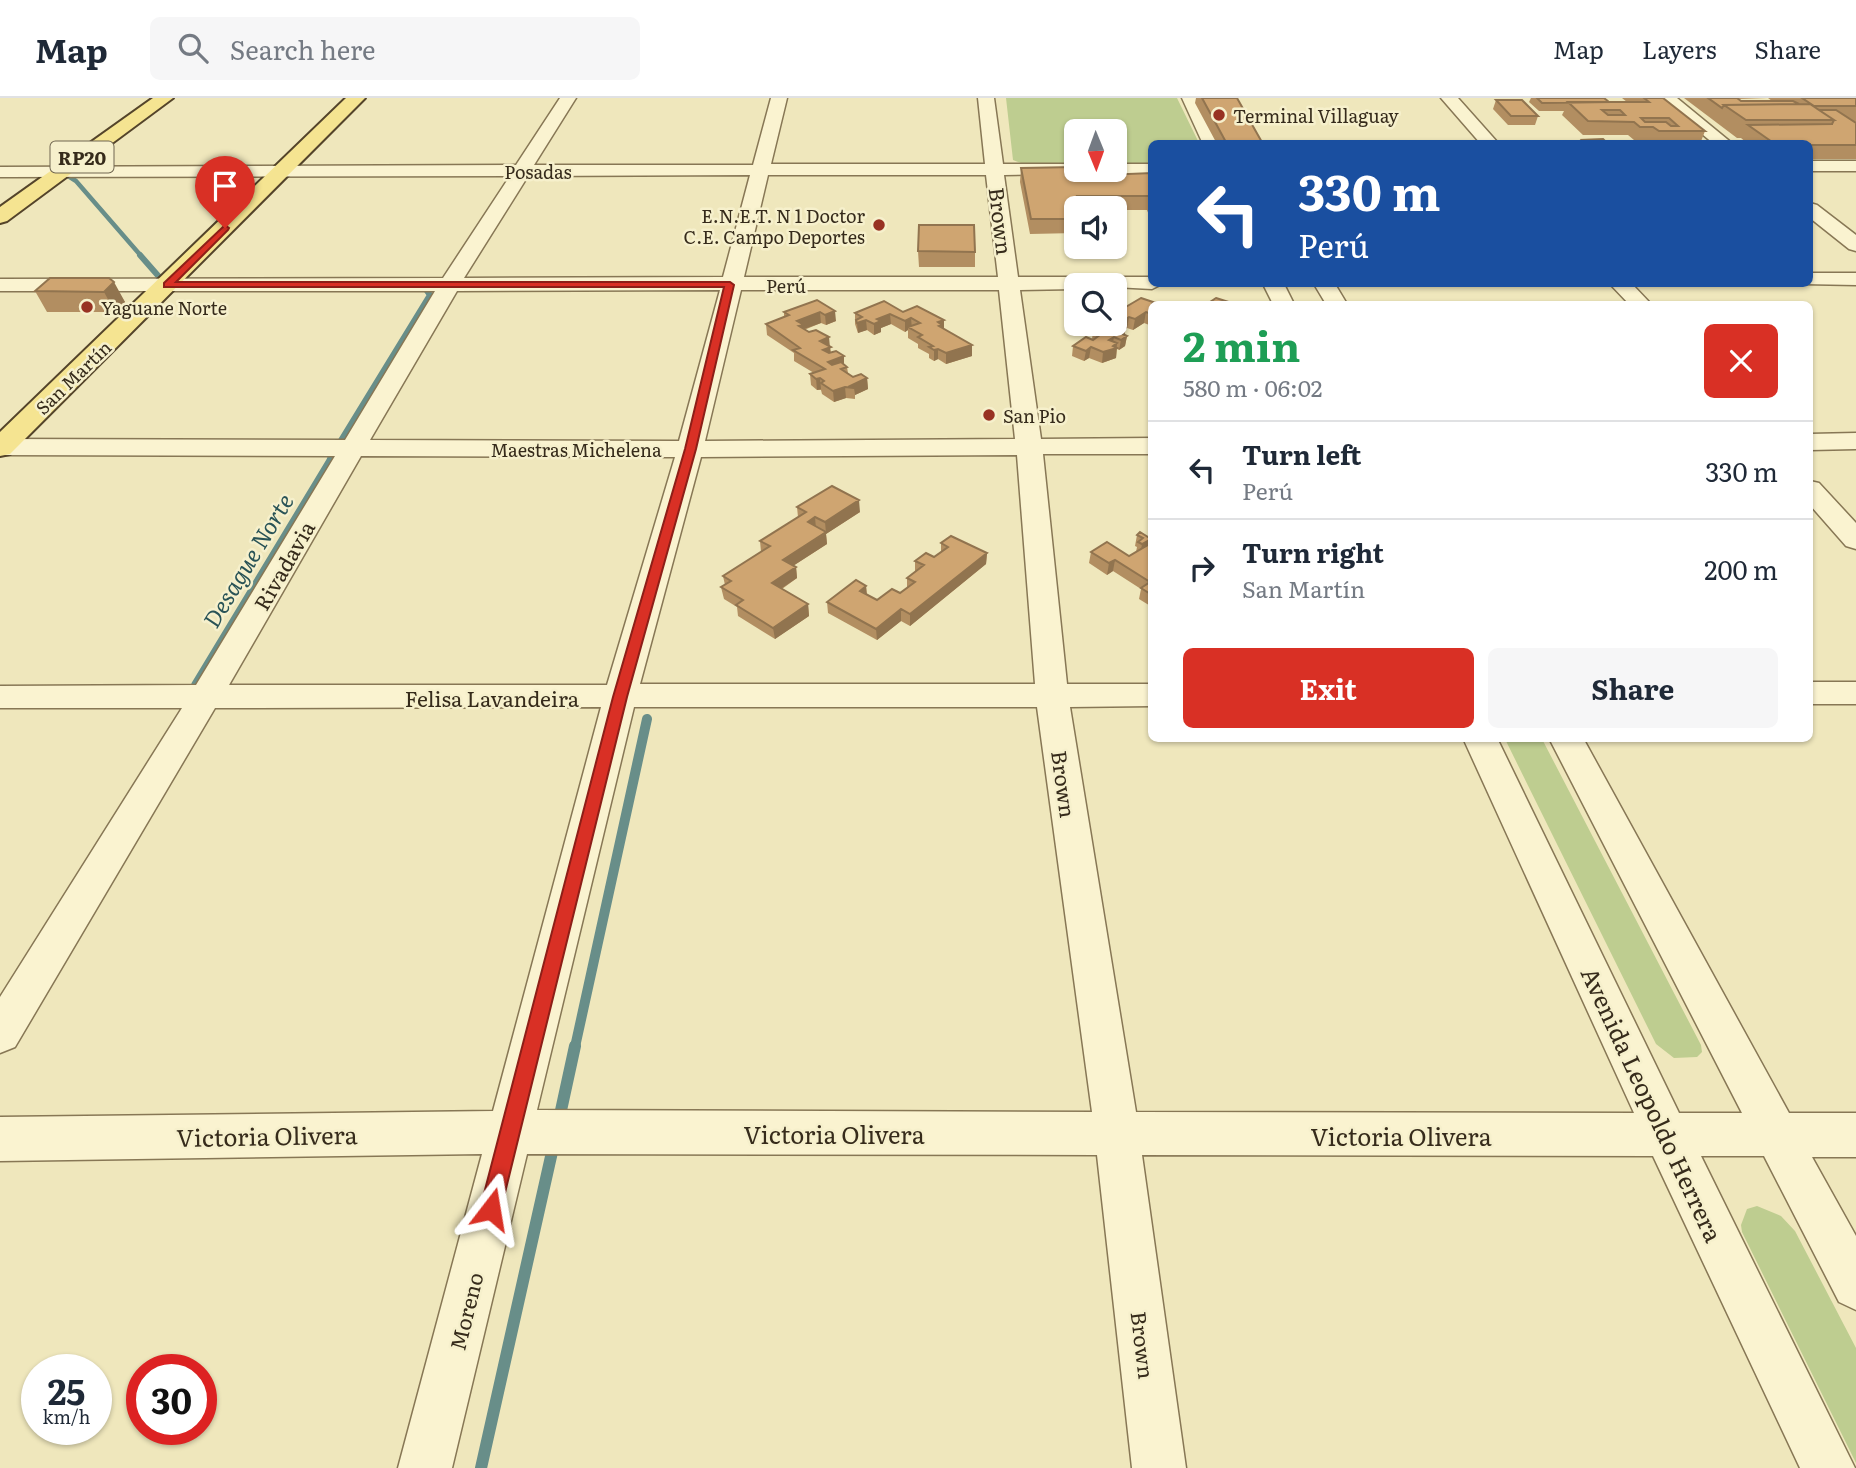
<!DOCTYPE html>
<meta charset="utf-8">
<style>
body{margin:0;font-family:Literata,serif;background:#f6f6f7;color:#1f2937;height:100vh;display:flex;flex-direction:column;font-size:26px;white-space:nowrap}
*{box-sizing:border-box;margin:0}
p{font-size:23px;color:#747a83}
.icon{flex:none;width:38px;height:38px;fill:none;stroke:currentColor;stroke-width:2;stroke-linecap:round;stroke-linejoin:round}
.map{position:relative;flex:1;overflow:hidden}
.sheet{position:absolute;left:1148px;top:203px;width:665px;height:441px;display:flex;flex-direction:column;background:#fff;border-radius:10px;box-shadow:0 2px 5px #0004}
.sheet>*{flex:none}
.banner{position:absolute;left:1148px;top:42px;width:665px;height:147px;border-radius:10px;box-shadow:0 2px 5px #0004;background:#1a4fa0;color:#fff;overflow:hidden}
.needle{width:46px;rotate:179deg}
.tools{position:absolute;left:1064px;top:21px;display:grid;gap:14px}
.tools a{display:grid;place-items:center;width:63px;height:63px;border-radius:10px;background:#fff;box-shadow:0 2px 5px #0004;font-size:35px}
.speed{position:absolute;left:21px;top:1256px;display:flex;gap:14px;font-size:35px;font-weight:700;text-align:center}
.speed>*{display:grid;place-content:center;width:91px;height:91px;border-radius:50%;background:#fff;box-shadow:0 2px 5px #0004;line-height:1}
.speed small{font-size:18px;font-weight:400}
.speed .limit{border:10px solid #d22;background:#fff;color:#111}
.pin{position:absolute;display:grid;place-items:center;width:60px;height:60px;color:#fff;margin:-72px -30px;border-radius:50% 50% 50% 0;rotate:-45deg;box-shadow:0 0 7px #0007}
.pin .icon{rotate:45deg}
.me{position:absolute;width:77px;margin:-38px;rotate:14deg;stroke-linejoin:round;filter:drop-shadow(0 0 5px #0008)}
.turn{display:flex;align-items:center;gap:24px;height:147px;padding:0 35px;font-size:32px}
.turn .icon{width:91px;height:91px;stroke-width:2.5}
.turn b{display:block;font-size:49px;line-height:60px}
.round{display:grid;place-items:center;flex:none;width:74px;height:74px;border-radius:10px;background:#f6f6f7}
.summary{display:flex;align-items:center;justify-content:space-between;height:119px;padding:0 35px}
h1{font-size:42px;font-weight:700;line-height:52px;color:#1e9e55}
.button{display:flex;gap:14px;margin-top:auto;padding:14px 35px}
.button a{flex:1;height:80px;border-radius:10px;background:#d93025;color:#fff;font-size:28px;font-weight:700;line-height:80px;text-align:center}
.button a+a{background:#f6f6f7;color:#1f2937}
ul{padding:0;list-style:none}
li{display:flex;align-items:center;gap:21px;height:98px;padding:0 35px;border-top:2px solid #e0e1e3}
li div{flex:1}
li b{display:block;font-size:26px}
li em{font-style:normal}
header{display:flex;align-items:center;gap:42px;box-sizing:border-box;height:98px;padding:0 35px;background:#fff;border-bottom:2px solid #e0e1e3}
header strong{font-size:33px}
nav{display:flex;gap:38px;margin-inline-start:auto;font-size:24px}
.search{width:490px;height:63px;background:#f6f6f7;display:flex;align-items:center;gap:18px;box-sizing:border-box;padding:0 24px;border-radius:10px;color:#747a83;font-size:26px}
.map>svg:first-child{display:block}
.green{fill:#becd90}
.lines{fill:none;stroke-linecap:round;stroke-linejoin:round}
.stream-far4{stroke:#688e89;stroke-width:4.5}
.stream-far3{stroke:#688e89;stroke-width:6}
.stream-far2{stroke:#688e89;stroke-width:7}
.stream-far1{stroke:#688e89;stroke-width:10}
.stream{stroke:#688e89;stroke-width:12}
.minor-casing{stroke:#877755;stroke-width:3}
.major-casing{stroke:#54442a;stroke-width:4}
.minor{fill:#faf3d0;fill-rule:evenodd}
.major{fill:#f5e491;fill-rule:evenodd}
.wall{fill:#b28e61;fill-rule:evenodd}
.shaded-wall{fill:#91744f}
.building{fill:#cfa571;stroke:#91744f;stroke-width:2;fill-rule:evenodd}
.route{fill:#d93025;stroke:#8d1f18;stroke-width:2}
.poi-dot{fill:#983223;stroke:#f6f0cc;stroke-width:2.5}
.labels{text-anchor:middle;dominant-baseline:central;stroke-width:5;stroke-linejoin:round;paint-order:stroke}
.far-poi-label{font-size:18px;fill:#362b1b;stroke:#f6f0cc;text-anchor:start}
.far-street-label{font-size:18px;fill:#362b1b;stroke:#f6f0cc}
.shield{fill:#f6f0cc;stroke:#706650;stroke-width:2}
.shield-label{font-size:19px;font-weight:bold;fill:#362b1b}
.street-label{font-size:21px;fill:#362b1b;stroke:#f6f0cc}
.water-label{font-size:23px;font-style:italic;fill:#295356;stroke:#f6f0cc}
.near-street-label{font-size:24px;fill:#362b1b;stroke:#f6f0cc}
</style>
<header>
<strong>Map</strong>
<div class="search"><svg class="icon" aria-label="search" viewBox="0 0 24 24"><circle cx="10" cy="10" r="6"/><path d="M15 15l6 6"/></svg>Search here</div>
<nav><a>Map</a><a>Layers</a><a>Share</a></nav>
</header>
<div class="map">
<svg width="1856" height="1370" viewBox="0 0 1856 1370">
<rect width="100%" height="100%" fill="#efe7bc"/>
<!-- green -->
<path class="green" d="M1006 0H1177L1199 45 1152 46 1151 65H1115V33H1076V65H1021L1013 62Z
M1505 641H1542L1701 947 1702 954 1697 959 1674 960 1656 946Z
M1757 1108 1781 1118 1795 1133 1856 1250V1365L1742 1134 1741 1127 1747 1111Z"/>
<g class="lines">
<!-- stream-far4 -->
<path class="stream-far4" d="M65 76 76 83 142 159"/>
<!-- stream-far3 -->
<path class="stream-far3" d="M140 157 161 181
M340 344 430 197 425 190H418
M330 361 333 357"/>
<!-- stream-far2 -->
<path class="stream-far2" d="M195 586 332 359"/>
<!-- stream-far1 -->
<path class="stream-far1" d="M575 949 647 621"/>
<!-- stream -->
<path class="stream" d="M560 1017 575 948
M481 1370 552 1054"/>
<!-- minor casing -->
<g class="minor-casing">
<path id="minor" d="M560 0H576L534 67H753L771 0H787L771 66H985L978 0H994L1003 66H1076V72H1084L1076 76 1004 77 1018 179H1152V186H1162L1152 191 1076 187V191L1020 192 1041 341 1152 340V356H1043L1067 586H1152V608L1070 609 1136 1014 1634 1015 1463 640H1497L1679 1015H1742L1549 640H1583L1789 1015H1856V1059H1812L1856 1138V1212L1839 1204 1764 1058H1701L1855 1370H1800L1653 1058 1142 1057 1186 1370H1132L1097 1057 527 1056 452 1370H398L482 1056 0 1063V1019L493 1013 601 609 215 610 15 949 0 955V899L182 610H0V588L196 587 335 358 0 357V341L345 342 435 193H0V181L443 180 510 78 0 79V69L516 67ZM750 77 723 179 464 180 528 78ZM768 77H986L998 179H744ZM720 192 679 343 370 342 457 193ZM741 192H999L1015 341 705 343ZM1017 357 1035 586H640L701 359ZM361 358 675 359 607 587H229ZM634 609H1037L1092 1014 537 1012Z
M1182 0H1198L1220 46H1203Z
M1441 0H1458L1499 46H1481Z
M1659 0H1677L1733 46H1714Z
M1810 63H1856V73H1810Z
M1115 66H1152V76L1109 75 1107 72H1115Z
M1810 105 1817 107 1856 137V153L1849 151 1810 120Z
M1810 175H1856V187L1803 186H1810Z
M1263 186H1284L1294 206H1273Z
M1314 186H1335L1347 206H1326Z
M1610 186H1632L1651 206H1629Z
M1856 335V351L1810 352V336Z
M1810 383 1819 385 1856 425V451L1846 448 1810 407Z
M1810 584H1856V606H1810Z"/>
</g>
<!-- major casing -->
<g class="major-casing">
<path id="major" d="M153 0H173L7 123 0 125V109Z
M346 0H365L10 356 0 358V334Z"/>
</g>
<!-- minor -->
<use href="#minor" class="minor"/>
<!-- major -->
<use href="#major" class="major"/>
</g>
<!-- wall -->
<path class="wall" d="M1196 0H1237L1263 46H1217L1195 5Z
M1531 0H1604L1609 4H1627L1622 0H1663L1705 33 1700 46H1651L1647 42H1634L1628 37H1583L1562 17 1564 13H1539L1529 4Z
M1684 0H1856V61H1810V46H1748L1741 40H1737ZM1768 0 1772 3H1741L1738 1Z
M1496 2 1538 18 1535 27H1508L1493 11Z
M1021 70 1104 77 1152 75V125L1147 112H1115V110H1076V135L1030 136 1020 84Z
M918 153 975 154V169H919Z
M109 180 125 204 115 214H47L35 193Z
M817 202 836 223 826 227 821 225 804 232 830 249 831 255 847 269 848 275 853 279 867 280 868 291 855 297V301L846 300 834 304 822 296 821 292H817L811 287 810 276 814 275 794 263V255L767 237 766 226 784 219V214Z
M1152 206V228L1144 225 1133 232 1127 230 1125 231V237L1127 238 1125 248 1119 252 1117 251 1116 260 1102 265 1089 260 1084 263 1072 258 1073 248 1092 241 1094 226H1115L1124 210Z
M903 214 944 231 972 258 946 266 938 261 934 263 929 260V256L918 250V246L908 240V232L905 234 891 226 881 230V234L874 237 867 232 858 235 855 226V215Z
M797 409 860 414 826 436 827 446 793 468 796 469 797 480 782 491 808 506 809 518 775 541 738 518 737 509 724 501 721 489 725 487 723 478 761 454 760 443 798 419Z
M1140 434 1152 449V509L1139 501 1141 491 1113 473 1107 477 1089 465 1091 454 1129 458 1136 454 1137 449 1135 448 1137 437Z
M941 445 987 455 986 466 910 528 901 523 877 542 828 515 827 504 866 488 867 497 877 502 900 495 907 490V480L915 474V463L934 459 941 454Z"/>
<!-- shaded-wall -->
<path class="shaded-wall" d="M114 184 125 204 115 214 104 194Z
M835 213 836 223 826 227 825 217Z
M820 214 821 225 804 231 800 239 797 223Z
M1146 214 1144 225 1133 232 1135 221Z
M890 216 891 226 881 230V234L874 237V226L877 221Z
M1129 219 1127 230 1125 231 1124 238 1116 233 1120 225Z
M911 220 912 231 908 229V232L905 234V223Z
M866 222 867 232 858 235 857 225Z
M944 222V232L942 233 938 224Z
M1127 238 1125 248 1119 252 1121 242Z
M829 239 831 260 824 262 820 243Z
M1114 239 1112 249 1117 245 1116 260 1102 265 1103 254 1109 242Z
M972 247V258L946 266V255Z
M1091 249 1089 260 1084 263 1086 253Z
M938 251V261L934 263V252Z
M844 258V269L828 274V264Z
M820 280 821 291 817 292 816 281Z
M867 280 868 291 855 297 854 290 850 288Z
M845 289 846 300 834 304 833 293Z
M859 402 860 414 826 436 827 446 785 473 783 462 826 435 825 424Z
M815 419 816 431 808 424Z
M1151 441 1149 453 1140 458 1142 446Z
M987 455 986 466 910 528V516Z
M1115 462 1113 473 1107 477 1109 465Z
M796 469 797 480 773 496 772 485Z
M866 488 867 500 860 493Z
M808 506 809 518 775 541 773 530Z
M901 511V523L877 542 876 531Z"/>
<!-- building -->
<path class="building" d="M1202 0H1237L1263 46H1227Z
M1537 0H1604L1609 4 1542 5Z
M1644 0H1663L1705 33H1659L1653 29H1640L1634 24 1588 23 1568 4H1649ZM1602 12H1620L1625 17H1608ZM1641 20H1669L1678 28H1671L1666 24H1645Z
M1708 0H1737L1741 3H1793L1799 6 1724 7 1722 10Z
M1802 0H1856V8H1814Z
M1496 2H1522L1538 18H1511Z
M1810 6 1834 22H1746L1724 7Z
M1819 12H1836L1856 25V47H1810V46H1775L1748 27 1833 26H1832L1834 22Z
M1603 41 1608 46H1586L1582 42Z
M1076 69V72H1102L1104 77 1152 75V105L1149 98H1077L1080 110H1076V121H1031L1021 70Z
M919 127H974L975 154 918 153Z
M50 180H109L114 184 104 194 35 193Z
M1141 200 1159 206H1152V216L1146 214 1135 221 1129 219 1120 225 1126 227 1116 233 1127 238 1121 242 1114 239 1109 242 1117 245 1113 248 1117 250 1103 254 1091 249 1086 253 1073 248 1086 239 1093 242 1101 236 1093 233 1101 228 1098 227 1100 226H1115V210L1118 208 1124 210Z
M1216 200 1235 206H1207Z
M817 202 835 213 825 217 820 214 797 223 804 227 799 228 809 234 816 232 829 239 820 243 831 249 823 252 829 255 836 253 844 258 828 264 832 267 841 264 847 269 841 271 853 279 861 276 867 280 850 288 854 290 845 289 833 293 821 285 824 283 820 280 816 281 810 276 825 271 793 252 800 250 766 226 789 217 784 214Z
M884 203 903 214 917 208 944 222 938 224 942 227 939 228 972 247 946 255 938 251 934 252 929 249 933 248 918 239 922 237 908 229 920 225 911 220 905 223 890 216 877 221 881 223 874 226 866 222 857 225 856 222 862 219 855 215Z
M832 388 859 402 825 424 815 419 808 424 826 434 783 462 796 469 772 485 808 506 773 530 736 507 743 502 721 489 731 483 723 478 770 448 760 443 806 414 797 409Z
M1140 434 1151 441 1142 446 1138 444 1143 440 1137 437Z
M951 438 987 455 910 516 901 511 876 531 827 504 856 482 866 488 860 493 877 502 892 491 900 495 915 484 907 480 924 467 915 463 926 455 934 459 948 449 941 445Z
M1107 444 1129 458 1148 447 1152 449V497L1141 490 1150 484 1115 462 1109 465 1091 454Z"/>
<!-- route -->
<path class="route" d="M225 127 229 130 228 132 176 184H730L734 187 696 351 627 599 501 1111 498 1119 491 1122 483 1119 480 1111 613 599 685 351 724 189H164V185Z"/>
<!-- markers -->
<g class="poi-dot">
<circle cx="1219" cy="17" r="7"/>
<circle cx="879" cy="127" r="7"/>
<circle cx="87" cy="209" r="7"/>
<circle cx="989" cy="317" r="7"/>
</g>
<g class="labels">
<!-- far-poi labels -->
<g class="far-poi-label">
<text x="1233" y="17">Terminal Villaguay</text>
<text x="865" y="117" text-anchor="end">E.N.E.T. N 1 Doctor<tspan x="865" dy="21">C.E. Campo Deportes</tspan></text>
<text x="101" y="209">Yaguane Norte</text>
<text x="1003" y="317">San Pio</text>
</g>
<!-- far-street labels -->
<g class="far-street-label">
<text x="538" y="73">Posadas</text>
<text x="786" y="187">Perú</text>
<text transform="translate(73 279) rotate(-44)">San Martín</text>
<text x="576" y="351">Maestras Michelena</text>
</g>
<!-- shield labels -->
<rect class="shield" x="50.5" y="43.5" width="63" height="31" rx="5"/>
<g class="shield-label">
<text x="82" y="59">RP20</text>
</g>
<!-- street labels -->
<g class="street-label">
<text transform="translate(1002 123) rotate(83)">Brown</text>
<text transform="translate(283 467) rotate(-60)">Rivadavia</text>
<text x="492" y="599">Felisa Lavandeira</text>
<text transform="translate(1065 686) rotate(82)">Brown</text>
<text transform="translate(465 1213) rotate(-76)">Moreno</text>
<text transform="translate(1144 1247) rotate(83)">Brown</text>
</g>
<!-- water labels -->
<g class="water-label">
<text transform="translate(247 462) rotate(-59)">Desague Norte</text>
</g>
<!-- near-street labels -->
<g class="near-street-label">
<text transform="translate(1653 1006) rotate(65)">Avenida Leopoldo Herrera</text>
<text x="834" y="1035">Victoria Olivera</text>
<text transform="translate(267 1037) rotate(-1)">Victoria Olivera</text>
<text x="1401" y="1037">Victoria Olivera</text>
</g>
</g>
</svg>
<div class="tools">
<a><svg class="needle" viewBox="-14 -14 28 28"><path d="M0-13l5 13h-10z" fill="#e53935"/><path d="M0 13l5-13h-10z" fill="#747a83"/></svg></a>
<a><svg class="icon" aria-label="sound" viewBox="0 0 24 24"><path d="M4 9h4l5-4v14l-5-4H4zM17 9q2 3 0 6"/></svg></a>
<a><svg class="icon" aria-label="search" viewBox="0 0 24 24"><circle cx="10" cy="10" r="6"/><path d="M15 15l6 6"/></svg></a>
</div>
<div class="speed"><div>25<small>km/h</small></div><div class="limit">30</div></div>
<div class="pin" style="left:225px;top:130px;background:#d93025"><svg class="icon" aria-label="arrive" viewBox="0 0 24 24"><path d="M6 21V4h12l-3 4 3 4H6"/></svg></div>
<svg class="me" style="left:491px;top:1111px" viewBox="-20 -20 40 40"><path d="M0-17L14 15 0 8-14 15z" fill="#d93025" stroke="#fff" stroke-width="4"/></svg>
<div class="banner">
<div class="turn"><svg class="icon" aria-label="left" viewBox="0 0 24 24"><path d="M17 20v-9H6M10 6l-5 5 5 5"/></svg><div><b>330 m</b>Perú</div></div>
</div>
<section class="sheet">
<div class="summary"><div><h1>2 min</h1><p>580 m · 06:02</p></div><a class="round" style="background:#d93025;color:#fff"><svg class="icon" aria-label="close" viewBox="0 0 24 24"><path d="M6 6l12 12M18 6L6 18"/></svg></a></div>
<ul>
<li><svg class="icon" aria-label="left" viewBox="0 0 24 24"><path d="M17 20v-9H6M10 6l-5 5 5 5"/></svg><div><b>Turn left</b><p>Perú</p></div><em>330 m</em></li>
<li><svg class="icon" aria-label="right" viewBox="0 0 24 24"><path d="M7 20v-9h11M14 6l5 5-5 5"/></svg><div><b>Turn right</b><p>San Martín</p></div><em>200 m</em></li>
</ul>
<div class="button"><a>Exit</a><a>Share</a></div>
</section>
</div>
